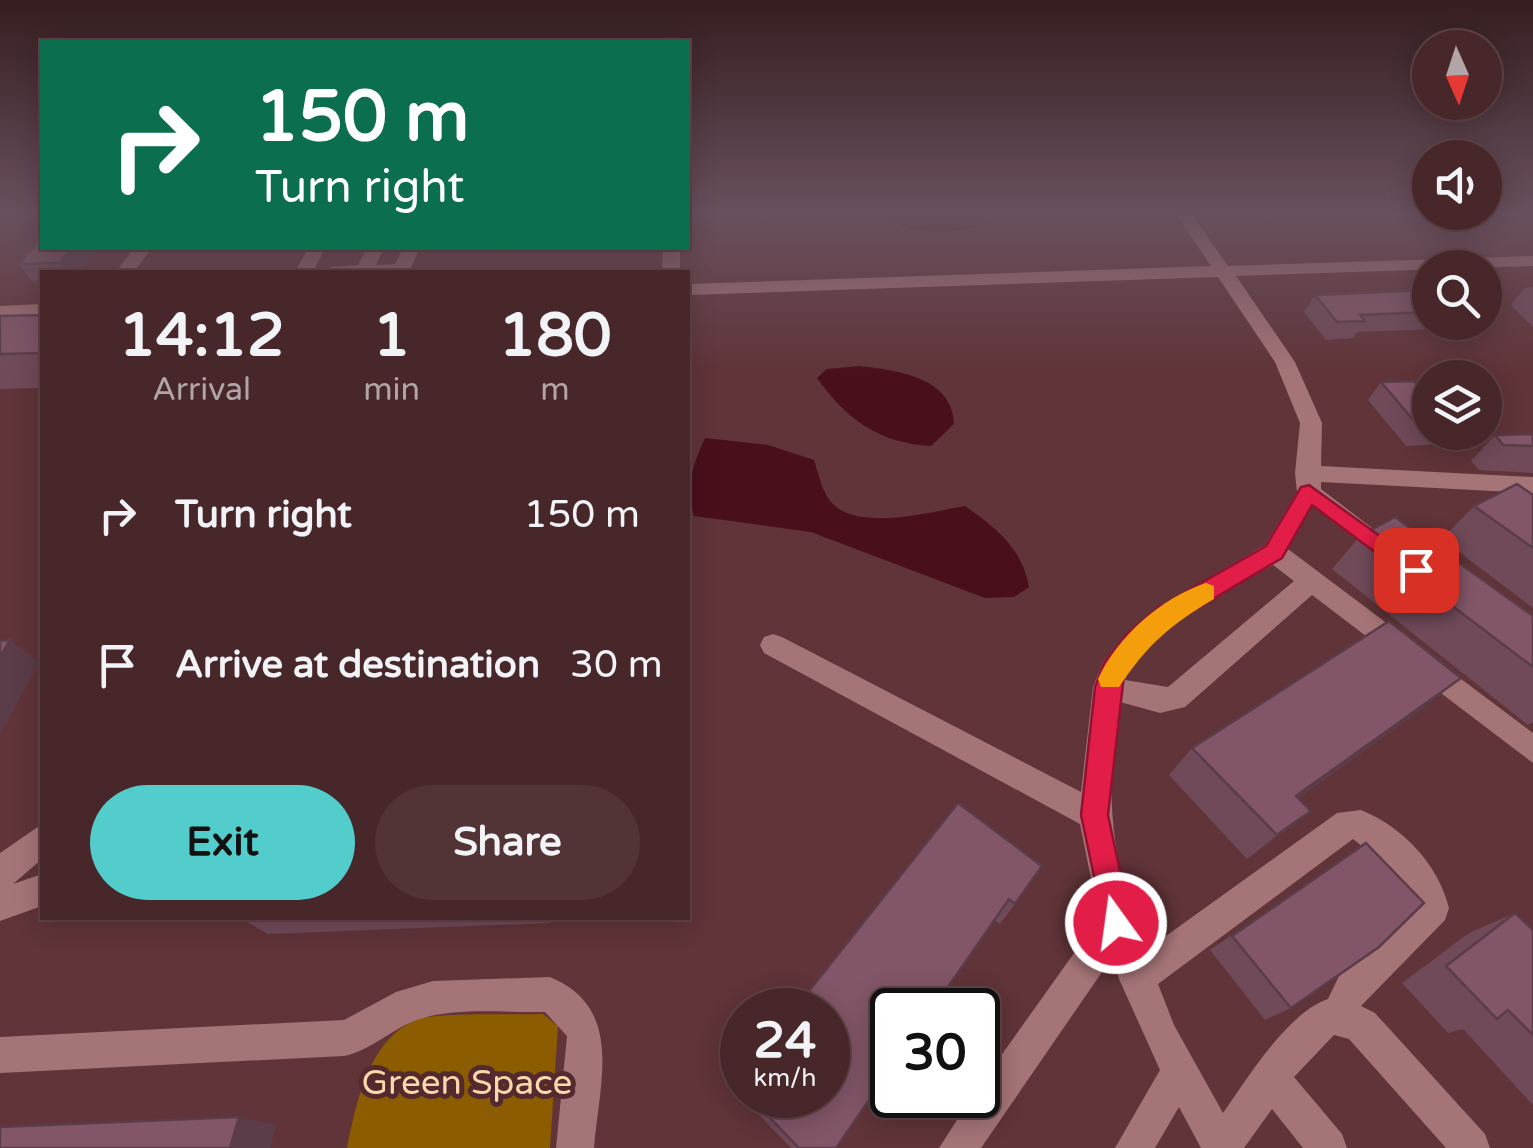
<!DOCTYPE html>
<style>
body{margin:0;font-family:"Varela Round",sans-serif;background:#523336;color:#f1f3f6;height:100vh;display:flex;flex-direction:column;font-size:38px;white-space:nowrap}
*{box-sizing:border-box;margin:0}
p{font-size:32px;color:#b1a5a8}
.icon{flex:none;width:55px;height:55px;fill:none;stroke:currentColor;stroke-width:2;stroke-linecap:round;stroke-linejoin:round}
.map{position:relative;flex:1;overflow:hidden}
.sheet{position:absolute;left:40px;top:270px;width:650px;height:650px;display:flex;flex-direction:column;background:#48272a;border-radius:0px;box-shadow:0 5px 25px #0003,0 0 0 2px #604447}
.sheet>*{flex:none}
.top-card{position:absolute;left:40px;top:40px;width:650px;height:210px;border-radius:0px;box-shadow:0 5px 25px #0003,0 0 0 2px #604447;background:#0b6e4f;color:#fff;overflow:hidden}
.needle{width:65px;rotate:177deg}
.fabs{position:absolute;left:1412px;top:30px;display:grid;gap:20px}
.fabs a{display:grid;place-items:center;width:90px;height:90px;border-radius:50%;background:#48272a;box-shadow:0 5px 25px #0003,0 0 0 2px #604447;font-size:50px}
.speed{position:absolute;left:720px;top:988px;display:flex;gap:20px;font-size:50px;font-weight:700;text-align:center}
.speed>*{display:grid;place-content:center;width:130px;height:130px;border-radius:50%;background:#48272a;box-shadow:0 5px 25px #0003,0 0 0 2px #604447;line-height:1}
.speed small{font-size:25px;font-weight:400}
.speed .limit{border:5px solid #111;border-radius:15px;background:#fff;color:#111}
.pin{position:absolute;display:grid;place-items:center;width:85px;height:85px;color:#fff;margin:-42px;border-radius:20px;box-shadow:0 5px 15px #0006}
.me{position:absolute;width:110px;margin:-55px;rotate:346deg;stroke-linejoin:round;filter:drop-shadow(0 0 8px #0008)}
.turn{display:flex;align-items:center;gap:35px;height:210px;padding:0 50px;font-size:45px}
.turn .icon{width:130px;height:130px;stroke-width:2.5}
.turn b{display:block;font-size:70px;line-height:85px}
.eta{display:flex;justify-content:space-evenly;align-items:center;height:170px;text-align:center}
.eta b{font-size:60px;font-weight:800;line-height:70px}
.primary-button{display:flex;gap:20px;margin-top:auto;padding:20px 50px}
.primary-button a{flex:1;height:115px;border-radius:60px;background:#52cdcc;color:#111;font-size:40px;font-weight:800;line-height:115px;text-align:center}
.primary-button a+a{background:#523336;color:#f1f3f6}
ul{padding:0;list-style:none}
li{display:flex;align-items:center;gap:30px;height:150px;padding:0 50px}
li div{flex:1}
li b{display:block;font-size:38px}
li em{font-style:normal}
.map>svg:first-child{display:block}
.green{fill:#8b5c00}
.water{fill:#49101b}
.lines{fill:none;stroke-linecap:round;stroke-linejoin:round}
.minor{fill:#a57477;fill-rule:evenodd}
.wall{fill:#704a59}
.shaded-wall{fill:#5b3c49}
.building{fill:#825668;stroke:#5b3c49;stroke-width:2.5}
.route{fill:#e11d48;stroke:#92132f;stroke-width:2.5}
.slow{fill:#f59e0b}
.labels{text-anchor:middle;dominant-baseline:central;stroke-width:10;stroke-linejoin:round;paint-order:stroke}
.near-park-label{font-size:35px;fill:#fad8ab;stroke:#542a2e}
</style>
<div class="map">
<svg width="1533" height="1148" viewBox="0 0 1533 1148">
<rect width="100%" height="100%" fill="#603438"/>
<!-- green -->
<path class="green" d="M543 1014 558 1026 550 1148H347C356 1104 369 1036 419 1019 438 1012 518 1015 543 1014Z"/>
<!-- water -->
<path class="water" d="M884 214H982L985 225C957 234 905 238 884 214Z
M859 366C896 370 953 377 954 424L931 446C879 443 846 419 817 378L827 369Z
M705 438 768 445 814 460C818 472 821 487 828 498 850 534 931 512 965 506 996 528 1022 548 1029 587L1014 597 985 598 811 532 694 516C685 488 693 464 705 438Z"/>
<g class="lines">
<!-- minor -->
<path class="minor" d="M1176 214H1192L1228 266 1533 256V266L1236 276 1295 362 1322 423 1321 466 1533 477V493L1321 482V489L1402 551 1399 558H1381L1312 506 1288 549 1533 733V763L1312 595 1185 707 1160 713 1120 702C1102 788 1113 871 1145 951L1337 813 1361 810C1403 827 1438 864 1449 908L1445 920 1361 1006 1375 1013 1485 1134 1490 1148H1446L1349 1039 1334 1035 1294 1077 1342 1134 1347 1148H1303L1272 1109 1244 1148H1201L1179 1107 1155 1148H1115L1160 1070 1119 979 1113 956 981 1148H939L973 1095H978V1088L1099 918 1080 824 764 653 760 645 764 637 773 634 782 637 1081 792 1093 687 1103 662 1129 631 1159 607 1265 545 1297 492 1295 473 1300 423 1275 362 1218 277 688 295V284L1211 266ZM1273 565 1294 581 1168 687 1125 680C1144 628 1228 591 1273 565ZM1353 839 1394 871 1415 902 1339 976 1328 999C1287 1013 1248 1078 1223 1113L1174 1025 1158 984Z
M134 248H152L134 272H116Z
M308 248H325L313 272H295Z
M367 248H384L376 265 395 264 403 248H420L409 272H322L331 267 358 265Z
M663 248H680V272H662Z
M42 304V316L0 318V306Z
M42 824V859L13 884 42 874V906L0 921V853Z
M550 977C625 1008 599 1083 594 1148H556L567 1036 545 1012C505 1013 458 1007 420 1019 393 1027 373 1050 344 1056L0 1073V1037L344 1020 396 992 433 981Z"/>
</g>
<!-- wall -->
<path class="wall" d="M42 237 78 272H42V281H32L19 264Z
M213 248H266L214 249Z
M1533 287V327L1511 305 1525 288Z
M1430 294V322H1438L1434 329 1357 332 1353 338 1326 340 1304 312 1315 295Z
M42 315V388L0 389V316Z
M1381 382 1430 395V432H1463L1454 443 1406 446 1368 400Z
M1533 434V473L1479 470 1471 461 1495 435Z
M1533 495V608L1442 539 1474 506Z
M1360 536 1533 616V722L1528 725 1332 569Z
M1425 707 1298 798 1279 835 1247 859 1169 775 1192 748Z
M958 803 1015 904 1000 924 994 920 836 1148H791L733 1088 731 1077 742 1062V1095H828Z
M1366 843 1291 1008 1265 1020 1210 950Z
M1515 913 1533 930V1105L1463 1029 1448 1033 1402 983 1469 933Z
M240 918H550V923L268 934Z"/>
<!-- shaded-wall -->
<path class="shaded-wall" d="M72 248H98L78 272H67L59 263Z
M10 640 39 663 0 735V657Z
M1461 678 1425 707 1265 821 1296 796Z
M1311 811 1247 859 1277 835Z
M239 1117 277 1125 270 1148H230Z"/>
<!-- building -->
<path class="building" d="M42 237V248H72L59 263 19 264Z
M1427 290 1430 294V312L1360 315 1365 321 1337 322 1315 295Z
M42 315V353L0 354V316Z
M1414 381 1426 395H1430V428H1420L1381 382Z
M1533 434V446L1503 445 1495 435Z
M1517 484 1533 495V548L1474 506Z
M1395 517 1533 616V667L1360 536Z
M1389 621 1461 678 1296 796 1311 811 1277 835 1192 748Z
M10 640 0 657V641Z
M958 803 1042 866 1015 904 1009 899 932 1010H892V1067L836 1148H799L748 1095H828V1010H794Z
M1366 843 1424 903 1379 947 1291 1008 1232 936Z
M1515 913 1533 930V1035L1508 1010 1497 1019 1446 966Z
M742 1062V1089L731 1077Z
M239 1117 230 1148H0V1127Z"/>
<!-- sky -->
<linearGradient id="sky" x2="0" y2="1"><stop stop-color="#351d1f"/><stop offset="0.57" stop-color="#69505e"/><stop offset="1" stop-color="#69505e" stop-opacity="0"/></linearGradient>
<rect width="1533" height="374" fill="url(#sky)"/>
<!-- route -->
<path class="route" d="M1309 485 1427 570 1424 576H1407L1312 505 1282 558 1176 621 1147 646 1124 675 1108 815 1131 923 1127 933 1116 938 1106 933 1081 815 1095 687 1104 663 1129 632 1159 607 1266 546 1301 487Z"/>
<!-- slow -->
<path class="slow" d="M1206 583 1214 586V599C1170 625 1148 644 1119 687H1101L1098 679C1118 636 1161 598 1206 583Z"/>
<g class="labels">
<!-- near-park labels -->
<g class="near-park-label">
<text x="467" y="1083">Green Space</text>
</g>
</g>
</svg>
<div class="fabs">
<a><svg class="needle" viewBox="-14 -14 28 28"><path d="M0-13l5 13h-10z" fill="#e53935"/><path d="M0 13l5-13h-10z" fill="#b1a5a8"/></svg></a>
<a><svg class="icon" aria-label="sound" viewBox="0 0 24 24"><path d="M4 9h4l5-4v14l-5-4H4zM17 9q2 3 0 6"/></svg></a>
<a><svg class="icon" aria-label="search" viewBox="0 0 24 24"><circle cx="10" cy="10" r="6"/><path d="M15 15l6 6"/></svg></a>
<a><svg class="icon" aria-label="layers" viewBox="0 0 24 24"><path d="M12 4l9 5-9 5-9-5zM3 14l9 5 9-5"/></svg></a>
</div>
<div class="speed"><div>24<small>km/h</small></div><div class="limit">30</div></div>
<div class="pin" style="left:1416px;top:570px;background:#d93025"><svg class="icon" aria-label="arrive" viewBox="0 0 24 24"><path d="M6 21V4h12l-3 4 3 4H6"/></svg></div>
<svg class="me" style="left:1116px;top:923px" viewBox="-20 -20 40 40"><circle r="17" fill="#e11d48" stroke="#fff" stroke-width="3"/><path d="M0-11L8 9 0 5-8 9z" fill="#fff"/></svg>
<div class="top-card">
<div class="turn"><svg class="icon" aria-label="right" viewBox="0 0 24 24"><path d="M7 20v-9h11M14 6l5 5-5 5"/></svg><div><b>150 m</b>Turn right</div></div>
</div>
<section class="sheet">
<div class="eta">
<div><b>14:12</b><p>Arrival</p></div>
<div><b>1</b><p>min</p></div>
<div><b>180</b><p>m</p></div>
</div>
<ul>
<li><svg class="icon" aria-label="right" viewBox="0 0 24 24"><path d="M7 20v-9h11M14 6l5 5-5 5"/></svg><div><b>Turn right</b></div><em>150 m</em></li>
<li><svg class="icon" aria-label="arrive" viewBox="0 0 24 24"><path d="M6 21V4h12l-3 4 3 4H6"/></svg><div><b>Arrive at destination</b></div><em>30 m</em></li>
</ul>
<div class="primary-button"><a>Exit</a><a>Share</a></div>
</section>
</div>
